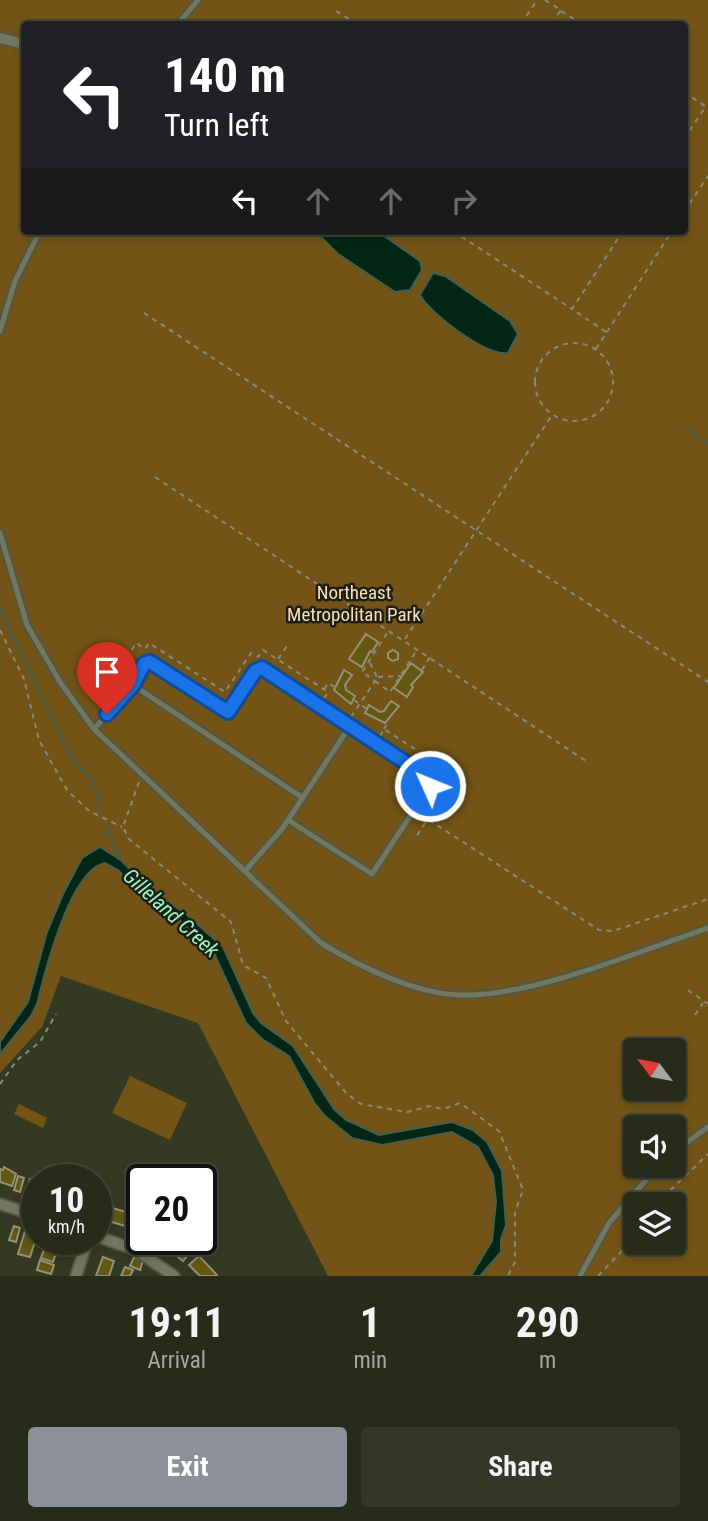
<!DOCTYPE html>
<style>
body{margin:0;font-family:"Roboto Condensed",sans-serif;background:#333727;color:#f1f3f6;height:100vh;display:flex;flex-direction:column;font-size:26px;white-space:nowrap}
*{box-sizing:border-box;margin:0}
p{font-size:23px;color:#a4a7a2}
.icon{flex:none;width:38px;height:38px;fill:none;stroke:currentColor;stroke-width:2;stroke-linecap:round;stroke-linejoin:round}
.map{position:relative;height:1276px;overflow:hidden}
.drawer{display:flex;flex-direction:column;background:#272b1a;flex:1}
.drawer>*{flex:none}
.guide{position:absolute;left:21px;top:21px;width:667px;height:214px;border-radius:7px;box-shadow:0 4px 10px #0003,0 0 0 2px #434739;background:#202124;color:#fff;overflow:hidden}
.needle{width:46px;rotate:302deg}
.tools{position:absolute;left:623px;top:1038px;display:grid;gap:14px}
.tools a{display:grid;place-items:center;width:63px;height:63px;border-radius:7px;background:#272b1a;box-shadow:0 4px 10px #0003,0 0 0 2px #434739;font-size:35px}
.speed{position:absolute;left:21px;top:1164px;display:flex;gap:14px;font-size:35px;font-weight:700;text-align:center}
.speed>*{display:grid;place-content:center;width:91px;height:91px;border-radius:50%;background:#272b1a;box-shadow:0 4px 10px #0003,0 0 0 2px #434739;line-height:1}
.speed small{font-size:18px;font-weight:400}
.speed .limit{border:4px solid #111;border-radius:10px;background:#fff;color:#111}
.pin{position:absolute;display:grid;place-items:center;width:60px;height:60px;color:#fff;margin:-72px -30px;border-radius:50% 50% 50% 0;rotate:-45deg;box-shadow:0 0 7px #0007}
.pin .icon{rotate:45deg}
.me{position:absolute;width:77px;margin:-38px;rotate:314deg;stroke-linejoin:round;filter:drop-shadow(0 0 5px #0008)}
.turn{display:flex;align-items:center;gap:24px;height:147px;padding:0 28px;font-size:32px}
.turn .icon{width:91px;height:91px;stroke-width:2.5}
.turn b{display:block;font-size:49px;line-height:60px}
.lanes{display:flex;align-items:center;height:66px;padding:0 28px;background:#0003;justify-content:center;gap:35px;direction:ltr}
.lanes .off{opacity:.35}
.eta{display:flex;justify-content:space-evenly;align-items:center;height:119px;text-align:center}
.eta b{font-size:42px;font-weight:700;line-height:49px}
.button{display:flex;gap:14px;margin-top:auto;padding:14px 28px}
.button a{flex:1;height:80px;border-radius:7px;background:#8c9099;color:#fff;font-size:28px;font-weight:700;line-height:80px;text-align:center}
.button a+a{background:#333727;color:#f1f3f6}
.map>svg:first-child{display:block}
.green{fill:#735416;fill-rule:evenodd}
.water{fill:#032615;stroke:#455f4f;stroke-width:2}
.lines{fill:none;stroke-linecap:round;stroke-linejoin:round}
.stream{stroke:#455f4f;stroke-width:2.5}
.building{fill:#635811;stroke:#969177;stroke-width:2}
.lane-casing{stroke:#525743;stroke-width:9}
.street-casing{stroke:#525743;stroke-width:14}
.path{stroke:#878b79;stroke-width:2;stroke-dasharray:5 5;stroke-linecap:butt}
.lane{stroke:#72785f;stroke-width:5}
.street{stroke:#72785f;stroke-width:10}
.route-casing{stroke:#114b97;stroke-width:18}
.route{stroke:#1a73e8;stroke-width:12}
.labels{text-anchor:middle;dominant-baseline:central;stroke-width:5;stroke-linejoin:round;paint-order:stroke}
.park-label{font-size:19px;fill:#fddfaf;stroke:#1c1f15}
.water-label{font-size:21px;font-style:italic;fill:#99f7c2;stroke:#1c1f15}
</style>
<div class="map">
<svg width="708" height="1276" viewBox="0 0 708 1276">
<rect width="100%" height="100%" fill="#343922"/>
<!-- green -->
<path class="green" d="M0 0H708V1276H328L198 1023 61 976 42 1027 0 1073ZM24 24H684V231H24ZM635 1050H674V1088H635ZM635 1127H674V1166H635ZM635 1204H674V1242H635Z
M130 1076 187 1103 170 1140 112 1113Z
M19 1104 47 1118 43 1128 14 1114Z"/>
<!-- water -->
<path class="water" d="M315 231H377L420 261 422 270 410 290 395 292 338 254Z
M433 273 445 276 510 321 518 334 508 353C486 356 430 314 420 295Z
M100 847 122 861 145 886 187 915 223 947 253 1013 261 1023 293 1046 334 1109 346 1120 379 1135 452 1122 473 1130 487 1142 502 1171 506 1225 501 1239V1252L480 1276H471L492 1241 496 1202 493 1175 478 1147 452 1132 382 1145 352 1138 325 1116 315 1104 289 1056 262 1039 246 1023 214 953 175 916 137 890 118 870 105 863C70 870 45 971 37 1004L31 1016 0 1054V1042L28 1002 47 932 63 894 82 858Z"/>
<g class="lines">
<!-- stream -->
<path class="stream" d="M685 427 708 443
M0 609 69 752 83 772 92 779 101 808
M107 826 119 859"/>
</g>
<!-- building -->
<path class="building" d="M366 634 378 642 372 652 370 651 362 667 349 659Z
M393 650 398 653V659L393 661 388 658V653Z
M411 663 423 672 411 685 413 687 407 697 394 688Z
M344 670 352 675 345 685 346 690 355 696 351 704 334 690Z
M391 701 399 706 385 723 365 713 369 705 380 712 384 711Z
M4 1167 16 1174 12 1186 0 1182V1169L3 1170Z
M18 1176 24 1178 20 1192 14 1190Z
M30 1179 37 1181V1195L26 1191Z
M98 1201 108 1204 103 1218 96 1216Z
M109 1207 136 1215 132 1228 105 1220Z
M14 1226 20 1228 16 1242 9 1240Z
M25 1231 37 1235 30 1257 18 1254Z
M48 1239 60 1241 53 1262 41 1258Z
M154 1239H177L181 1241 174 1252Z
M187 1245 193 1249 183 1261 178 1257Z
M199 1256 217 1275 216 1276H200L189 1265Z
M103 1257 114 1261 109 1276H96Z
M134 1257 143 1261 140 1270 130 1266Z
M40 1260 54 1265 51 1274 37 1270Z
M125 1267 133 1270 130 1276H121Z"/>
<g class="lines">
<!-- lane casing -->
<g class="lane-casing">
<path id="lane" d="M178 24 198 0
M0 331 15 281 40 231
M0 533 27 625 60 682 94 729 321 943C360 967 419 996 466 995 537 995 639 951 708 928
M94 729 133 685
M288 820 372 874 430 786 429 778 262 668 255 671 228 712 150 662 144 664 133 685 303 798
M245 871 282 829 350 726
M674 1152 708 1127
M580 1276 609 1223 658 1166"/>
</g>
<!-- street casing -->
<g class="street-casing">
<path id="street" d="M0 38 24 44
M0 1204 37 1216
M96 1236 136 1250 174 1276
M76 1276 88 1239"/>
</g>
<!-- path -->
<path class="path" d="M545 0 561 10 551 24
M336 11 357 24
M561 11 582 24
M521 24 537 0
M684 92 708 108
M684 139 706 106
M684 212 708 176
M453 231 572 309
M144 313 708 682
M606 332 572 309 623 231
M535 382a39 39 0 1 1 78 0a39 39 0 1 1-78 0Z
M596 349 672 231
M155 477 589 763
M0 630 24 679 39 740 67 790 89 811 122 827
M405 639 552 415
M278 659 289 643
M370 663 377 677 375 681 390 692 417 650
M121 667 136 643 145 649 149 643 225 692 251 653 258 657 263 650 328 692 323 700
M422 670 430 657
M378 677 401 676
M324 689 328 683 335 687
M354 700 367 709
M351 717 375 681 362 672 389 630
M384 729 388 722 386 721
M380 736 384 729 447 770 442 778 451 784 414 840
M139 782 123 827 129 839 231 922 243 965 266 978 286 1021 347 1094 361 1104 407 1112 430 1106 443 1109 460 1103 499 1131 523 1190 515 1212V1262L508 1276
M429 820 599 930 613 931 708 899
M688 990 708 1004
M695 1015 703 1003
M0 1084 17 1060 40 1042 56 1014
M656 1204 708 1154
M598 1276 620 1253 635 1230"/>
<!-- lane -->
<use href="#lane" class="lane"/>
<!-- street -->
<use href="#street" class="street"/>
</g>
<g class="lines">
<!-- route casing -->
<g class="route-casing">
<path id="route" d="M107 714 133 685 144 664 150 662 228 712 255 671 262 668 429 778 430 786"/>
</g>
<!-- route -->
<use href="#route" class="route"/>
</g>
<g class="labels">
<!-- park labels -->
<g class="park-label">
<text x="354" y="592">Northeast<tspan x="354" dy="22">Metropolitan Park</tspan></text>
</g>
<!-- water labels -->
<g class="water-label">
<text transform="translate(171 913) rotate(42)">Gilleland Creek</text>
</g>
</g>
</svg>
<div class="tools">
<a><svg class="needle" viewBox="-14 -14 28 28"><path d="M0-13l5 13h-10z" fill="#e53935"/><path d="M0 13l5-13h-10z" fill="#a4a7a2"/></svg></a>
<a><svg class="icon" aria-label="sound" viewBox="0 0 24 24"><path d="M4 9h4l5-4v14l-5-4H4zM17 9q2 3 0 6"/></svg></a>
<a><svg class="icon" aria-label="layers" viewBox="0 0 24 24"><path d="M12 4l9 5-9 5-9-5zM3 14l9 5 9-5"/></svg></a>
</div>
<div class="speed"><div>10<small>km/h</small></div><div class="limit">20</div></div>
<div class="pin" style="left:107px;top:714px;background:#d93025"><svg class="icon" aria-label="arrive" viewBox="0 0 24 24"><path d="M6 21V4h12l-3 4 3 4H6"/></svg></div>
<svg class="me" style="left:430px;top:786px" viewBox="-20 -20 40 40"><circle r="17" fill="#1a73e8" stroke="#fff" stroke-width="3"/><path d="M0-11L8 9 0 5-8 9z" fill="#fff"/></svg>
<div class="guide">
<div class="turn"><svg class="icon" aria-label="left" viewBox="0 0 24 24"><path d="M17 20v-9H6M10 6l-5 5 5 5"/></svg><div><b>140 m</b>Turn left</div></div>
<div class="lanes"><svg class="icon" aria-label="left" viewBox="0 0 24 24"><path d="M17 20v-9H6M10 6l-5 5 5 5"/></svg><svg class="icon off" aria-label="ahead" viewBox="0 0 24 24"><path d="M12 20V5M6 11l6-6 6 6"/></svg><svg class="icon off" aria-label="ahead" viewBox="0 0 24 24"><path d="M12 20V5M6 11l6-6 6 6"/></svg><svg class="icon off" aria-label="right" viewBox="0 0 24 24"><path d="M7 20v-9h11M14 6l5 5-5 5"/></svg></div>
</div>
</div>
<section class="drawer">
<div class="eta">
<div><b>19:11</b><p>Arrival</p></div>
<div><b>1</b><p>min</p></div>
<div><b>290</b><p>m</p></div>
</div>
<div class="button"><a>Exit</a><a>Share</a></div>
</section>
